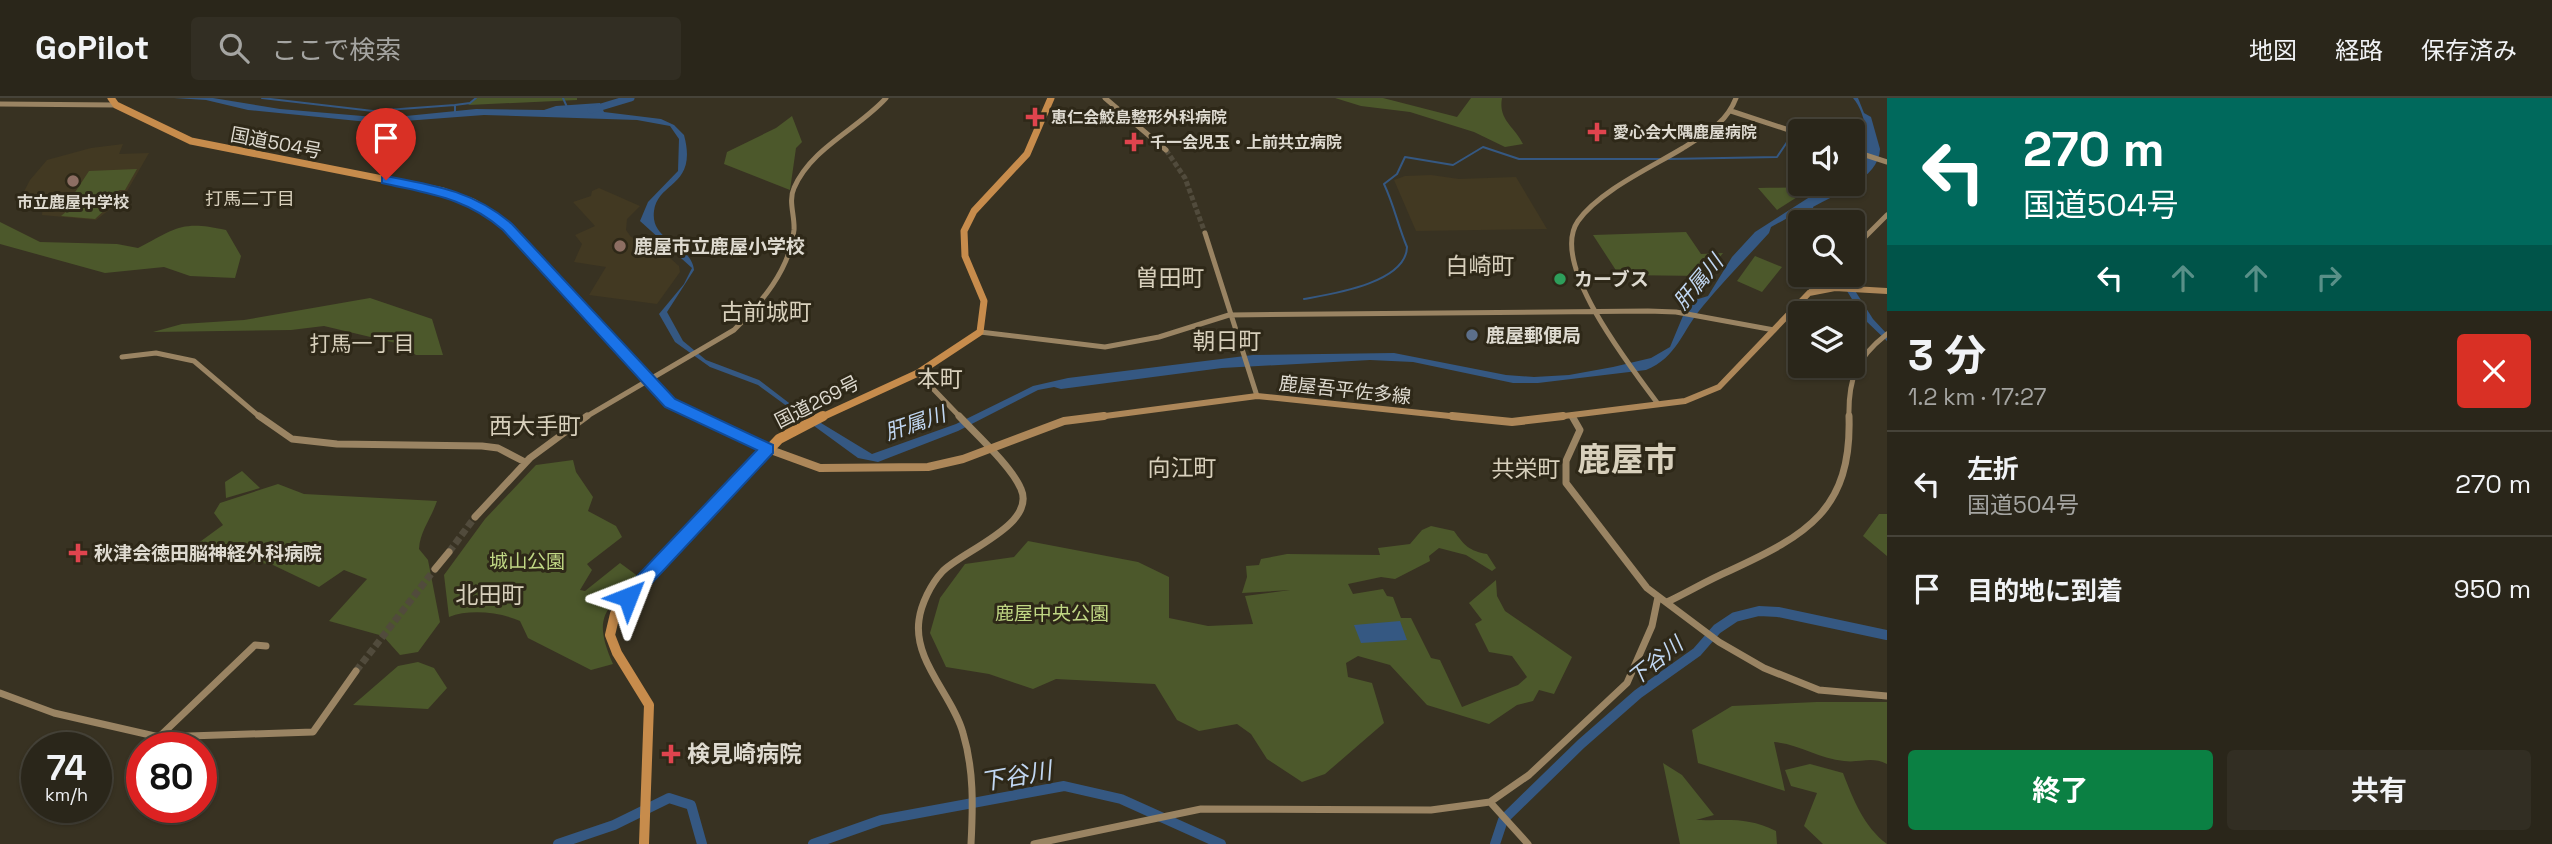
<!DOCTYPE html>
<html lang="ja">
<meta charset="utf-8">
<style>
body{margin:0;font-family:"Space Grotesk","Noto Sans JP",sans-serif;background:#322e23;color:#f1f3f6;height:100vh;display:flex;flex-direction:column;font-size:26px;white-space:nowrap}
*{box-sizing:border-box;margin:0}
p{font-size:23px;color:#a5a5a2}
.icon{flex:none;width:38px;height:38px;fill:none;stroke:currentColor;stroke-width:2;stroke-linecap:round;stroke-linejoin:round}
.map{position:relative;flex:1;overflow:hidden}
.sheet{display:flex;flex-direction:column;background:#2a261a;width:665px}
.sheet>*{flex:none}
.guide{background:#00695c;color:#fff;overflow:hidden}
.fabs{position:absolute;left:1788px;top:21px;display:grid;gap:14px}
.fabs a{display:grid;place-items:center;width:77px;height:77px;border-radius:7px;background:#2a261a;box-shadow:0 2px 5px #0004,0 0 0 2px #464339;font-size:35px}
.speed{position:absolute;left:21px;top:634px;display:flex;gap:14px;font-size:35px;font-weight:700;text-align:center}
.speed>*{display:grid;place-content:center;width:91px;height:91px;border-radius:50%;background:#2a261a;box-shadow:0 2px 5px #0004,0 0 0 2px #464339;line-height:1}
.speed small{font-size:18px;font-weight:400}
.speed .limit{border:10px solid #d22;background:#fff;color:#111}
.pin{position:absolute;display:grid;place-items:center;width:60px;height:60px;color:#fff;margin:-72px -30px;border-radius:50% 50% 50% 0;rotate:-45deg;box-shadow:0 0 7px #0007}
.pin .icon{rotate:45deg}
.me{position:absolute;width:77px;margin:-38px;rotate:45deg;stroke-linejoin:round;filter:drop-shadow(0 0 5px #0008)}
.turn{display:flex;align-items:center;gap:24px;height:147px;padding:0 21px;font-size:32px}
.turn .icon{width:91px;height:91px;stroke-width:2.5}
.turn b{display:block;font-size:49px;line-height:60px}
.lanes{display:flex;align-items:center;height:66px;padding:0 21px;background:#0003;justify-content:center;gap:35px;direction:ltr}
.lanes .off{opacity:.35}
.round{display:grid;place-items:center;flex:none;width:74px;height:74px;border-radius:7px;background:#322e23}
.headline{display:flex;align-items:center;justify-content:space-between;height:119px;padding:0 21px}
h1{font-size:42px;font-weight:700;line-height:52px}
.button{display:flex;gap:14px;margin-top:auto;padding:14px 21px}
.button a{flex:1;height:80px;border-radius:7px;background:#0b8043;color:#fff;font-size:28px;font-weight:700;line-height:80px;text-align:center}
.button a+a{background:#322e23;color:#f1f3f6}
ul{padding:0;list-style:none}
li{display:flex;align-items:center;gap:21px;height:105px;padding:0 21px;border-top:2px solid #464339}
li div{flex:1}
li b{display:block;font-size:26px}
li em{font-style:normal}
header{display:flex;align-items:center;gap:42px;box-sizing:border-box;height:98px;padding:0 35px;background:#2a261a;border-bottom:2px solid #464339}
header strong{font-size:33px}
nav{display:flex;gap:38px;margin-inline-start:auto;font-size:24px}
.search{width:490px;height:63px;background:#322e23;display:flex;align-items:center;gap:18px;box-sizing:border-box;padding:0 24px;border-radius:7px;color:#a5a5a2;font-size:26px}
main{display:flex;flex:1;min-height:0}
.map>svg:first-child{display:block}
.built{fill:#423922}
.green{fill:#4c582b}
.water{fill:#355882}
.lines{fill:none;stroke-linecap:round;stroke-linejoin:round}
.stream{stroke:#355882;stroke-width:2}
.river-far1{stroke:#355882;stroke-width:7}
.river{stroke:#355882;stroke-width:10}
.secondary-tunnel-far1{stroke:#514b3c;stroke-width:5;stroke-dasharray:5 2.5;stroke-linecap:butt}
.secondary-tunnel{stroke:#514b3c;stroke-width:7;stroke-dasharray:7 3.5;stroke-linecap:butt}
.secondary-far1{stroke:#9a8463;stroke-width:5}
.secondary{stroke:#9a8463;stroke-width:7}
.primary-far1{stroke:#ad8759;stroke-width:6}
.primary{stroke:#ad8759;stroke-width:8}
.highway-far1{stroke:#c78c4c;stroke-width:7}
.highway{stroke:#c78c4c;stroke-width:10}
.route{fill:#1a73e8;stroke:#114b97;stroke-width:2}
.health-dot{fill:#e0444e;stroke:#2e2818;stroke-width:2.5}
.education-dot{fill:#8d6e63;stroke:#2e2818;stroke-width:2.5}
.leisure-dot{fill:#2e9e5b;stroke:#2e2818;stroke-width:2.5}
.service-dot{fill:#5c6f8a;stroke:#2e2818;stroke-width:2.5}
.labels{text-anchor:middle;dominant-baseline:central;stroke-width:6;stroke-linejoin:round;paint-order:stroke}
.far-poi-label{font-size:16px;font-weight:bold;fill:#dedad0;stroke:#2e2818;text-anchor:start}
.far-neighbourhood-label{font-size:18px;fill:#d8d0bc;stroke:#2e2818}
.street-label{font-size:19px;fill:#dedad0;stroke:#2e2818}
.poi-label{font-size:19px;font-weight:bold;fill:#dedad0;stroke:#2e2818;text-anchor:start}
.park-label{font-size:19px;fill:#c0d784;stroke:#2e2818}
.water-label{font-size:21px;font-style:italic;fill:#c1d7f2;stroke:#2e2818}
.neighbourhood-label{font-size:21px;fill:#d8d0bc;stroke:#2e2818}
.quarter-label{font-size:23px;fill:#d8d0bc;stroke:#2e2818}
.near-poi-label{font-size:23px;font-weight:bold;fill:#dedad0;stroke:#2e2818;text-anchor:start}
.near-water-label{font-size:24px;font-style:italic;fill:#c1d7f2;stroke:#2e2818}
.town-label{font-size:33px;font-weight:bold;fill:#d8d0bc;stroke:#2e2818}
</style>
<header>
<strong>GoPilot</strong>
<div class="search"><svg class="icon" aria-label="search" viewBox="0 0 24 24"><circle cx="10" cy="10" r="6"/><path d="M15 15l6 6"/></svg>ここで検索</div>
<nav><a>地図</a><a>経路</a><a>保存済み</a></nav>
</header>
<main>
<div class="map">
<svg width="1887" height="746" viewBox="0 0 1887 746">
<rect width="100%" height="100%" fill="#383222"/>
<!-- built -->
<path class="built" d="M123 46 119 56 149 55 122 102 96 122 42 117 43 105 17 107 30 82 47 62 91 50Z
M1431 77 1459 81 1516 79 1547 131 1416 133 1394 82 1405 78Z
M599 90 640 108 627 121 626 132 631 139 654 146 679 168 680 174 657 206 589 197 606 169 574 164 582 146 575 137 595 128 573 104 591 98 592 93Z"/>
<!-- green -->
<path class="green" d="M477 0H577V2L468 7Z
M1335 0H1383L1457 19 1471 0H1502C1498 22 1514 28 1523 46L1505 49 1474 34 1410 14 1361 8Z
M792 18 802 44 796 50 790 92 724 66 727 54 776 30Z
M137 71 125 92H119L115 100 70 102 89 73Z
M1813 89 1777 112 1758 90Z
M75 106 109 108 95 121 61 118Z
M0 124 40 144 117 146 138 150C177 130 181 122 226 132L241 158 235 180 190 178 164 169 105 175 0 146Z
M1686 134 1701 156 1723 155 1705 178 1619 177 1593 137Z
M1755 158 1782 169 1762 194 1737 183Z
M370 200 432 221 443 257H416L400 246 324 228 291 232 153 234 182 226 244 222Z
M573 362 576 374 593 399 588 413 616 428 622 439 587 466 592 472 580 492 585 493 620 465 639 479C605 512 592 518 613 566L591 572 528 540 520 523C500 514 469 511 449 519L444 477 485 421 536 367Z
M242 373 260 390 226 400 225 384Z
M278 386 304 396 437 403C431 421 420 433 419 451L428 462 440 524 418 554 400 557 383 538 329 523 367 481 344 472 319 489 273 467 223 458 197 446 223 427 214 415 220 405Z
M1879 416H1887V458L1863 438Z
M1431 428 1454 433C1464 447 1469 453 1487 456L1496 470 1492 473 1466 457 1439 450 1429 458 1430 463 1395 481 1381 479 1348 486 1353 496 1383 491 1387 498 1393 499 1401 520H1411L1431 560 1440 562 1462 609 1518 587 1527 579 1512 558 1489 554 1475 526 1482 522 1469 505 1496 482 1497 498 1505 513 1572 559 1554 596 1539 592 1533 603 1517 607 1489 626 1427 607 1390 567 1358 558 1346 565 1348 579 1372 585 1384 625 1325 676 1302 684 1267 661 1251 636 1237 626 1199 633 1177 622 1155 586 1056 581 1033 591 989 576 946 569 930 535 940 500 965 466 1014 459 1028 443 1138 464 1169 479V520L1208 528 1253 526 1245 498 1290 492 1242 495 1247 479 1246 468 1259 467 1261 461 1287 456 1380 457 1378 450 1410 446 1422 432Z
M418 564 434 570 447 590 428 611 353 607 398 568Z
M1817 604H1887V666C1871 658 1861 665 1844 663 1820 661 1799 646 1774 644L1785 693 1698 665 1692 632 1732 608Z
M1663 665 1682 677 1714 717 1696 722C1727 723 1746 718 1776 733L1777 746H1680Z
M1810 666 1843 675C1853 701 1864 729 1887 746H1823L1804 728 1817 695 1791 688 1785 672Z"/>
<!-- water -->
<path class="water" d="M174 0H213L280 11 386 20 476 11 544 12 556 8 600 5 604 14 661 21 674 27 684 37C698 89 658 83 654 113 650 144 691 145 694 172L667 214 683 243 706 262 759 282 793 308 872 356 956 326 1033 288 1068 280 1253 257 1394 255 1506 277 1534 279 1569 277 1613 269 1651 260 1670 249 1685 213 1695 202 1708 198 1732 159 1755 134 1830 86H1853C1853 64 1860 67 1864 49 1869 32 1862 10 1853 0H1858L1864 15 1871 19 1880 51C1879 81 1834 97 1813 109L1817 124H1810L1807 111H1804L1771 129 1769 135C1747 159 1723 184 1703 208 1683 231 1677 260 1646 272L1538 285H1513L1413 264 1370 262 1222 270 1061 291 1054 289 1038 292 958 333 878 364 858 360 758 287 710 269 675 244 659 216 684 186 692 170 640 123 648 104 678 73 679 41 670 28 637 22 484 17 378 25 248 12 206 2Z
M1837 177H1845L1873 221 1887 236V243L1865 222Z
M1400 523 1407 542 1361 545 1354 527Z"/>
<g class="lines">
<!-- stream -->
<path class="stream" d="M262 0 373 13 455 7
M563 0 567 9
M455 15V7L470 5 476 0
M1669 61 1777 59 1800 25 1864 26
M1304 201C1332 196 1406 185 1407 149 1398 128 1394 107 1384 86L1397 76 1405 59 1453 67 1483 49 1519 61H1660"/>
<!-- river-far1 -->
<path class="river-far1" d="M591 12 631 0"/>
<!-- river -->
<path class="river" d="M558 746 614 727 669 700 691 707 702 746
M813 746 881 722 1064 688 1121 701 1221 746
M1495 746 1503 722 1581 646 1638 596 1697 554 1717 531 1735 519 1759 513 1778 514 1887 537"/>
<!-- secondary-tunnel-far1 -->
<path class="secondary-tunnel-far1" d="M1166 52 1185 80 1205 135"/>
<!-- secondary-tunnel -->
<path class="secondary-tunnel" d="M449 454 475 419
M356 573 435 471"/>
<!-- secondary-far1 -->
<path class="secondary-far1" d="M1105 0 1166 52
M0 6 116 7
M1731 13 1801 36
M1853 53 1887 64
M1205 135 1257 298
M1853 151 1887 117
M1809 195 1826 177
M980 234 1105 249 1159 239 1229 217 1648 213 1676 214 1774 232
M122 259 156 255 194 263 261 320
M918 275 961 320
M1658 306C1632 270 1548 166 1578 123 1599 93 1652 69 1683 50 1706 35 1726 26 1736 0
M1572 317 1573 320
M584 320 734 232C761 205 790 172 794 132 795 118 788 103 794 90 811 50 858 31 886 0
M1849 320C1848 281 1856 260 1887 236"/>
<!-- secondary -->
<path class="secondary" d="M259 318 292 341 337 346 482 348 498 350 523 363
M959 318C976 336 1012 369 1021 391 1037 427 960 454 942 474 931 486 921 506 919 522 913 563 953 598 963 635 974 672 973 708 971 746
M1572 318 1580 332 1566 363V385L1647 490 1719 544 1764 570 1819 592 1887 598
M475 419 530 360 587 318
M435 471 449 454
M1667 504C1688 494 1708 482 1729 473 1807 437 1852 412 1849 318
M0 595 54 615 159 639 313 634 356 573
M159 639 255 547 266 548
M1490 704 1528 746
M1034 746 1201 711 1431 712 1490 704 1529 677 1627 585 1652 528 1658 499"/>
<!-- primary-far1 -->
<path class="primary-far1" d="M1090 320 1257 298 1469 320
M1548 320 1685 303 1719 289 1809 195 1835 190 1887 193"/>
<!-- primary -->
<path class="primary" d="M1452 318 1512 324 1563 318
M768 351 820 370 928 369 963 361 1064 323 1104 318"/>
<!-- highway-far1 -->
<path class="highway-far1" d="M111 0 116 7 191 43 443 93 473 104 500 121 670 305 701 320
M820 320 918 275 980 234 984 203 965 158 964 133 974 113 1027 56 1051 0"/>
<!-- highway -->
<path class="highway" d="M697 318 768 351
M644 746 649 607 617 555 610 537 615 516 779 341 823 318"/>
</g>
<!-- route -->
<path class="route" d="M386 78C434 87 474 93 512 126L675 301 773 347V355L634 504H622L619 499 622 494 757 352 665 309 503 132C465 99 429 96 382 85V79Z"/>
<!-- markers -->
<g class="health-dot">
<path d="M1031.5 8.5h7v7h7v7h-7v7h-7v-7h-7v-7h7z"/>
<path d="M1593.5 23.5h7v7h7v7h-7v7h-7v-7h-7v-7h7z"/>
<path d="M1130.5 33.5h7v7h7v7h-7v7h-7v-7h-7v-7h7z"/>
<path d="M74.5 444.5h7v7h7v7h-7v7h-7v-7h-7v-7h7z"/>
<path d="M667.5 645.5h7v7h7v7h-7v7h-7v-7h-7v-7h7z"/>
</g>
<g class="education-dot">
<circle cx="73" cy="83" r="7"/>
<circle cx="620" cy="148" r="7"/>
</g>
<circle class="leisure-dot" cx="1560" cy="181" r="7"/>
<circle class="service-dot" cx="1472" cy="237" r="7"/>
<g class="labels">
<!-- far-poi labels -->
<g class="far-poi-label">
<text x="1051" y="19">恵仁会鮫島整形外科病院</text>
<text x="1613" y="34">愛心会大隅鹿屋病院</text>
<text x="1150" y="44">千一会児玉・上前共立病院</text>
<text x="73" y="104" text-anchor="middle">市立鹿屋中学校</text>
</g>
<!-- far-neighbourhood labels -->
<g class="far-neighbourhood-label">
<text x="250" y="100">打馬二丁目</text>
</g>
<!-- street labels -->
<g class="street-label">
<text transform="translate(276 45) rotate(11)">国道504号</text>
<text transform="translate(1345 292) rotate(6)">鹿屋吾平佐多線</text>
<text transform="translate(817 304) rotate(-27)">国道269号</text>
</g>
<!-- poi labels -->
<g class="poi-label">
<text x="634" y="148">鹿屋市立鹿屋小学校</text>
<text x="1574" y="181">カーブス</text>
<text x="1486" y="237">鹿屋郵便局</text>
<text x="94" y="455">秋津会徳田脳神経外科病院</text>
</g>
<!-- park labels -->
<g class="park-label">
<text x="527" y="463">城山公園</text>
<text x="1052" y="515">鹿屋中央公園</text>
</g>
<!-- water labels -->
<g class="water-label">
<text transform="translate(1698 184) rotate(-50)">肝属川</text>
<text transform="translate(915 325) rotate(-19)">肝属川</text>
<text transform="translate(1655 563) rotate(-39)">下谷川</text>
</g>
<!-- neighbourhood labels -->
<g class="neighbourhood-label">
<text x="362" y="245">打馬一丁目</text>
</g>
<!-- quarter labels -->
<g class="quarter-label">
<text x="1480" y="168">白崎町</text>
<text x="1170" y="180">曽田町</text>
<text x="766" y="214">古前城町</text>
<text x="1227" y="243">朝日町</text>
<text x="940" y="281">本町</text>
<text x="535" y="328">西大手町</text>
<text x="1182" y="370">向江町</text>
<text x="1526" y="371">共栄町</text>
<text x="490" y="497">北田町</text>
</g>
<!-- near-poi labels -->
<g class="near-poi-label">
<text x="687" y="656">検見崎病院</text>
</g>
<!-- near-water labels -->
<g class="near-water-label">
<text transform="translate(1016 678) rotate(-10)">下谷川</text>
</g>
<!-- town labels -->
<g class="town-label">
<text x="1627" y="362">鹿屋市</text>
</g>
</g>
</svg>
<div class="fabs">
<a><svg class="icon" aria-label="sound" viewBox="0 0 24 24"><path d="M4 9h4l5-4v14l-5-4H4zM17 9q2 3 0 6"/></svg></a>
<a><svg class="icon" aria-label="search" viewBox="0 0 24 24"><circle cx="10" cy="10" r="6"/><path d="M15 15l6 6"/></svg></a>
<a><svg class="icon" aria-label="layers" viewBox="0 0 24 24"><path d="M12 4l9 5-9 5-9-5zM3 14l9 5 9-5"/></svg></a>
</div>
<div class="speed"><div>74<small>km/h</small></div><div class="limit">80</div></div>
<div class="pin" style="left:386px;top:82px;background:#d93025"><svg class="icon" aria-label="arrive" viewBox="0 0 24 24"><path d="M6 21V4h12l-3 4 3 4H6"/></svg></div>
<svg class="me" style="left:628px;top:499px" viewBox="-20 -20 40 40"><path d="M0-17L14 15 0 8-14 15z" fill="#1a73e8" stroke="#fff" stroke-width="4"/></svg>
</div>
<section class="sheet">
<div class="guide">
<div class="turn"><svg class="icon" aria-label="left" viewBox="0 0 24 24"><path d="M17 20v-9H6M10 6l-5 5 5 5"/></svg><div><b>270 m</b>国道504号</div></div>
<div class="lanes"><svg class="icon" aria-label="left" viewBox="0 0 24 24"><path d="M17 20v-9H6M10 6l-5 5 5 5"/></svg><svg class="icon off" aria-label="ahead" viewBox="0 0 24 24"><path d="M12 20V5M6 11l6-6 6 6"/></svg><svg class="icon off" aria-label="ahead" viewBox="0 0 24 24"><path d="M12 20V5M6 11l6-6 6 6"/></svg><svg class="icon off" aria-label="right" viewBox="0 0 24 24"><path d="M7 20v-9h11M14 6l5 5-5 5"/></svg></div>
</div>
<div class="headline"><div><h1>3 分</h1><p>1.2 km · 17:27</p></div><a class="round" style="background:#d93025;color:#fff"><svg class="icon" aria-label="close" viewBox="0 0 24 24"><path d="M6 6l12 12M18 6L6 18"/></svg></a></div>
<ul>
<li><svg class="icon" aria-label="left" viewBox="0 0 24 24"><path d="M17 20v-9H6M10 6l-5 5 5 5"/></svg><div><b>左折</b><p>国道504号</p></div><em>270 m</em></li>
<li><svg class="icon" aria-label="arrive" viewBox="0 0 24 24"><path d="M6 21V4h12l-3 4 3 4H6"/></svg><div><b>目的地に到着</b></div><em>950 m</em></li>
</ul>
<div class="button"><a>終了</a><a>共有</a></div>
</section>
</main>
